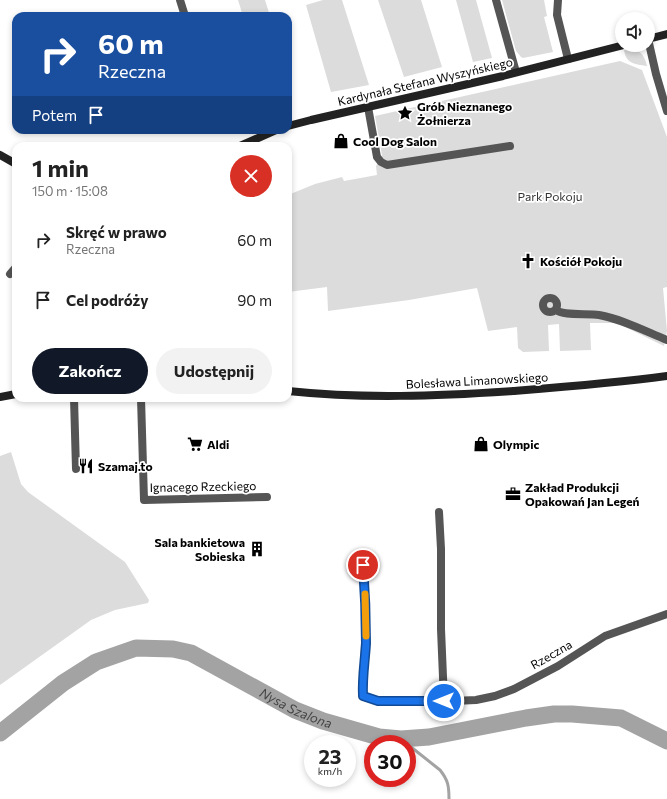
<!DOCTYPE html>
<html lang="pl">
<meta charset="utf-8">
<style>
body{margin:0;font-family:Commissioner,sans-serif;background:#f2f2f2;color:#222;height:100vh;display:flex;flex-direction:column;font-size:15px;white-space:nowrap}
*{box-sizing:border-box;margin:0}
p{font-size:13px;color:#767676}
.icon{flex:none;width:22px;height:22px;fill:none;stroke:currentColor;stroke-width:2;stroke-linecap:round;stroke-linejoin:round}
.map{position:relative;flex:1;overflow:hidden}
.panel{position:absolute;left:12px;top:142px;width:280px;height:260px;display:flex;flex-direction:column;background:#fff;border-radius:12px;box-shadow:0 2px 6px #0003}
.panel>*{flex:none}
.banner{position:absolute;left:12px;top:12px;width:280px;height:122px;border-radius:12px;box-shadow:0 2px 6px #0003;background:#1a4fa0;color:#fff;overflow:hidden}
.fabs{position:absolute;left:615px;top:12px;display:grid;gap:8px}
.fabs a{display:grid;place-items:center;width:40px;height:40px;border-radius:50%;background:#fff;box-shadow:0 2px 6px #0003;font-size:20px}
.speed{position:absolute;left:304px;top:735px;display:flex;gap:8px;font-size:20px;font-weight:700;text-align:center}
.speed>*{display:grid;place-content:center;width:52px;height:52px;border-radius:50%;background:#fff;box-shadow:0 2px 6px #0003;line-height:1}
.speed small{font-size:10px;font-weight:400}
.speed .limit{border:6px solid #d22;background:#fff;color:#111}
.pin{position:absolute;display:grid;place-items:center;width:34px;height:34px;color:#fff;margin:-17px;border:2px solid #fff;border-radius:50%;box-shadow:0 1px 4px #0007}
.me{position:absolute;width:44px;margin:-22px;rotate:270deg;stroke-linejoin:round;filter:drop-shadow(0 0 3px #0008)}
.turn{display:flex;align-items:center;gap:14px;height:84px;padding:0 20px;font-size:18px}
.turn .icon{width:52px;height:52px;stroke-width:2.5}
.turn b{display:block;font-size:28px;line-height:34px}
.then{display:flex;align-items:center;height:38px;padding:0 20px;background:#0003;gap:8px;font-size:15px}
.round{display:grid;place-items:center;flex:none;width:42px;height:42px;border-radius:21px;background:#f2f2f2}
.head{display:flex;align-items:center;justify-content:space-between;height:68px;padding:0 20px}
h1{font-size:24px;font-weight:700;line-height:30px}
.action{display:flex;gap:8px;margin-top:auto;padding:8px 20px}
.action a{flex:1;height:46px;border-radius:24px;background:#111827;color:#fff;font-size:16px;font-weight:700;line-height:46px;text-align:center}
.action a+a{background:#f2f2f2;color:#222}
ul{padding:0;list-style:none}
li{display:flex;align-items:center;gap:12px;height:60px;padding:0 20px}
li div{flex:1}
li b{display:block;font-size:15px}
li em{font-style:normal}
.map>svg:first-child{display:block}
.green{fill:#dcdcdc}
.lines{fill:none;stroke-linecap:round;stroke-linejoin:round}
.stream{stroke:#a3a3a3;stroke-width:3}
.river{stroke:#a3a3a3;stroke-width:17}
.street{stroke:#555;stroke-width:8}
.secondary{stroke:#222;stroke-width:8}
.route-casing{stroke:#114b97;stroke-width:10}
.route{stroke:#1a73e8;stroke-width:7}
.slow{stroke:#f59e0b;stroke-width:7}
.labels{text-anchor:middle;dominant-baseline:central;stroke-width:3.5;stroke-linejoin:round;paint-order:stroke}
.street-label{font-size:12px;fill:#000;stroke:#fff}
.poi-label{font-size:12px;font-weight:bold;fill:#000;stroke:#fff;text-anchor:start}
.park-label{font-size:12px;fill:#333;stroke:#fff}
.water-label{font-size:13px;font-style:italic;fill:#444;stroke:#fff}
</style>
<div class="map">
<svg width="667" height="799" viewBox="0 0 667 799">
<rect width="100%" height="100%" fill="#fff"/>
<!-- green -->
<path class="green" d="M238 0H265L270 16H243Z
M323 0H342L369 85 331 92 306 5Z
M378 0H421L442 67 404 77Z
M456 0H476L492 58 473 62Z
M502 0H544L547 16 544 17 553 52 523 58 521 57 516 51Z
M630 49C640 49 645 56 647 66 635 64 626 64 624 50Z
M620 61 642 70 667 137V287L663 288 667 331 664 346 617 323H590L591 350 560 351 559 324 548 325 549 351 523 352 518 348 517 327 488 331 477 288 409 300 328 311 327 287 288 292V195L315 184 342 177 344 181 377 175 376 166 382 155 375 116Z
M11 452 21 484 28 492 125 562 149 600 148 603 115 610 91 620 0 685V456Z"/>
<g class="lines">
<!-- stream -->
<path class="stream" d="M401 739 440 770C448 780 449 786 449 799"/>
<!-- river -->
<path class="river" id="s1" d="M0 733 63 683 96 662 136 648 173 649 191 653 295 710 323 721 379 737 401 739 429 737 526 718 554 714H572L621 718 667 741"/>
<!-- street -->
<path class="street" d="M180 0 185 16
M496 0 516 72
M558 0 557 15 568 59
M648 39 656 74 667 111
M368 107 377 157 381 162 387 165 510 146
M10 274 16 267
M543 305a7 7 0 1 1 14 0a7 7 0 1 1-14 0Z
M556 310C563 316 588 313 599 315 622 319 645 331 667 340
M74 398 76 469
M141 398 144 500 267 497
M439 512 441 549V629L444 701
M363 565C365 591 366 617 365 643 365 661 362 678 363 696L378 701H453L476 700 495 696 514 689 558 666 605 636 667 614"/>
<!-- secondary -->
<path class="secondary" d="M648 39 667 34
M288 126 311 120 503 76 624 45
M240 146 276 130
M0 155 16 164
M288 391C363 399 438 396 513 391 564 387 616 383 667 376
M0 397 16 394"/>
</g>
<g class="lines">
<!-- route casing -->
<g class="route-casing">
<path id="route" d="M363 565C365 591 366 617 366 643 365 661 362 678 363 696L378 701H444"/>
</g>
<!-- route -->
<use href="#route" class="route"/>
<!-- slow -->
<path class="slow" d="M365 594 366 636"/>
</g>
<!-- icons -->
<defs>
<g id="sight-bare" transform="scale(1.2)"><path d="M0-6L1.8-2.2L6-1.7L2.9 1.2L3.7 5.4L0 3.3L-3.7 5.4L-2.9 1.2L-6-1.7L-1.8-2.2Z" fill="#000" stroke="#fff" stroke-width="2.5" paint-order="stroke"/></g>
<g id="shop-bare" transform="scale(1.2)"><path d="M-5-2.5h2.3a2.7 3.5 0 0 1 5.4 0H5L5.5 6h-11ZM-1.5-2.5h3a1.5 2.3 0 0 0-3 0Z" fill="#000" stroke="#fff" stroke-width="2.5" paint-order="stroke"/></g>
<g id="church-bare" transform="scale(1.2)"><path d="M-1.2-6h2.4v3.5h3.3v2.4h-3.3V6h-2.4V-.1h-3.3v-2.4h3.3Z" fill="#000" stroke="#fff" stroke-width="2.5" paint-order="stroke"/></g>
<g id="supermarket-bare" transform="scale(1.2)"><path d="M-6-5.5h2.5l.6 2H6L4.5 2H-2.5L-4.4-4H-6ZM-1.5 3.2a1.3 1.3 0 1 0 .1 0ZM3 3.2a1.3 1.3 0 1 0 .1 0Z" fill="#000" stroke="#fff" stroke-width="2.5" paint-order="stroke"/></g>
<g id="restaurant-bare" transform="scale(1.2)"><path d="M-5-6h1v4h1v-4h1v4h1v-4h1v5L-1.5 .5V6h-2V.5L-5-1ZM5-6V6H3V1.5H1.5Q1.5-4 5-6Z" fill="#000" stroke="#fff" stroke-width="2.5" paint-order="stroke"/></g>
<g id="office-bare" transform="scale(1.2)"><path d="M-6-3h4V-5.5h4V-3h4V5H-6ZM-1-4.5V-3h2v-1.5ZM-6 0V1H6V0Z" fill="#000" stroke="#fff" stroke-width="2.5" paint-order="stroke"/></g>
<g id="building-bare" transform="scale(1.2)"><path d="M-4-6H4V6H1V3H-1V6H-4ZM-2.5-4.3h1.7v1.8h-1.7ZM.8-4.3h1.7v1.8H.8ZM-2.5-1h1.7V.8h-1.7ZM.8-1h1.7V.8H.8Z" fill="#000" stroke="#fff" stroke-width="2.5" paint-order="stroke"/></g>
</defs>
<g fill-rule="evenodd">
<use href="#sight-bare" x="405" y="113"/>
<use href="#shop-bare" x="341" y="141"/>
<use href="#church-bare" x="528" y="261"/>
<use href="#supermarket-bare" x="195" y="444"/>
<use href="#shop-bare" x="481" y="444"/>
<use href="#restaurant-bare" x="86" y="466"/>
<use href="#office-bare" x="513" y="494"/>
<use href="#building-bare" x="257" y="549"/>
</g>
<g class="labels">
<!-- street labels -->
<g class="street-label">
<text transform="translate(425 81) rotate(-13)">Kardynała Stefana Wyszyńskiego</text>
<text transform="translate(477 380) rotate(-3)">Bolesława Limanowskiego</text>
<text transform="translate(203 486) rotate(-1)">Ignacego Rzeckiego</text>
<text transform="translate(551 654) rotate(-30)">Rzeczna</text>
</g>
<!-- poi labels -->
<g class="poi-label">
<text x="417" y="106">Grób Nieznanego<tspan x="417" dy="14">Żołnierza</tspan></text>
<text x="353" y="141">Cool Dog Salon</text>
<text x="540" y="261">Kościół Pokoju</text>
<text x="207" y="444">Aldi</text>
<text x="493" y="444">Olympic</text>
<text x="98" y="466">Szamaj.to</text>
<text x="525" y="487">Zakład Produkcji<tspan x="525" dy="14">Opakowań Jan Legeń</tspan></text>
<text x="245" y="542" text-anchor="end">Sala bankietowa<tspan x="245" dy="14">Sobieska</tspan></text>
</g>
<!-- park labels -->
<g class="park-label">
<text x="550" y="196">Park Pokoju</text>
</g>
<!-- water labels -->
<g class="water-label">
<text stroke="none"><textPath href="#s1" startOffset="336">Nysa Szalona</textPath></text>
</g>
</g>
</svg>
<div class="fabs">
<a><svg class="icon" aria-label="sound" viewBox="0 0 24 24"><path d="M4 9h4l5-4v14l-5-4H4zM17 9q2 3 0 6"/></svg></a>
</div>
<div class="speed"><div>23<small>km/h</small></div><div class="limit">30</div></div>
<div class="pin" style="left:363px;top:565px;background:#d93025"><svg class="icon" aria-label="arrive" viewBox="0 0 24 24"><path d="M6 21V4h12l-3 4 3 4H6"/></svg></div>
<svg class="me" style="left:444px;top:701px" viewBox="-20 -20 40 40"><circle r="17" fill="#1a73e8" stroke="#fff" stroke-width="3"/><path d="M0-11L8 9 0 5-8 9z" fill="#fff"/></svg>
<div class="banner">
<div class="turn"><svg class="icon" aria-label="right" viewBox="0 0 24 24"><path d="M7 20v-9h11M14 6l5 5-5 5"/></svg><div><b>60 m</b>Rzeczna</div></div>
<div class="then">Potem<svg class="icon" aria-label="arrive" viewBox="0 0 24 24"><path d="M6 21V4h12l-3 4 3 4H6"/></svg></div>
</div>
<section class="panel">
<div class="head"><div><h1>1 min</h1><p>150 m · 15:08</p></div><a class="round" style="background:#d93025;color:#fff"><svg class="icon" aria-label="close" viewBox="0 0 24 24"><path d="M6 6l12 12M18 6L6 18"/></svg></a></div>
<ul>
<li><svg class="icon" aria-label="right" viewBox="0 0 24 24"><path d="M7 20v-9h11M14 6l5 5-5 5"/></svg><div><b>Skręć w prawo</b><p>Rzeczna</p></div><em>60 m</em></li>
<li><svg class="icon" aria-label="arrive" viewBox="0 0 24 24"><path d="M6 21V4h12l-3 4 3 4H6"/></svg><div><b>Cel podróży</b></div><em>90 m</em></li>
</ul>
<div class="action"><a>Zakończ</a><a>Udostępnij</a></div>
</section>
</div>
